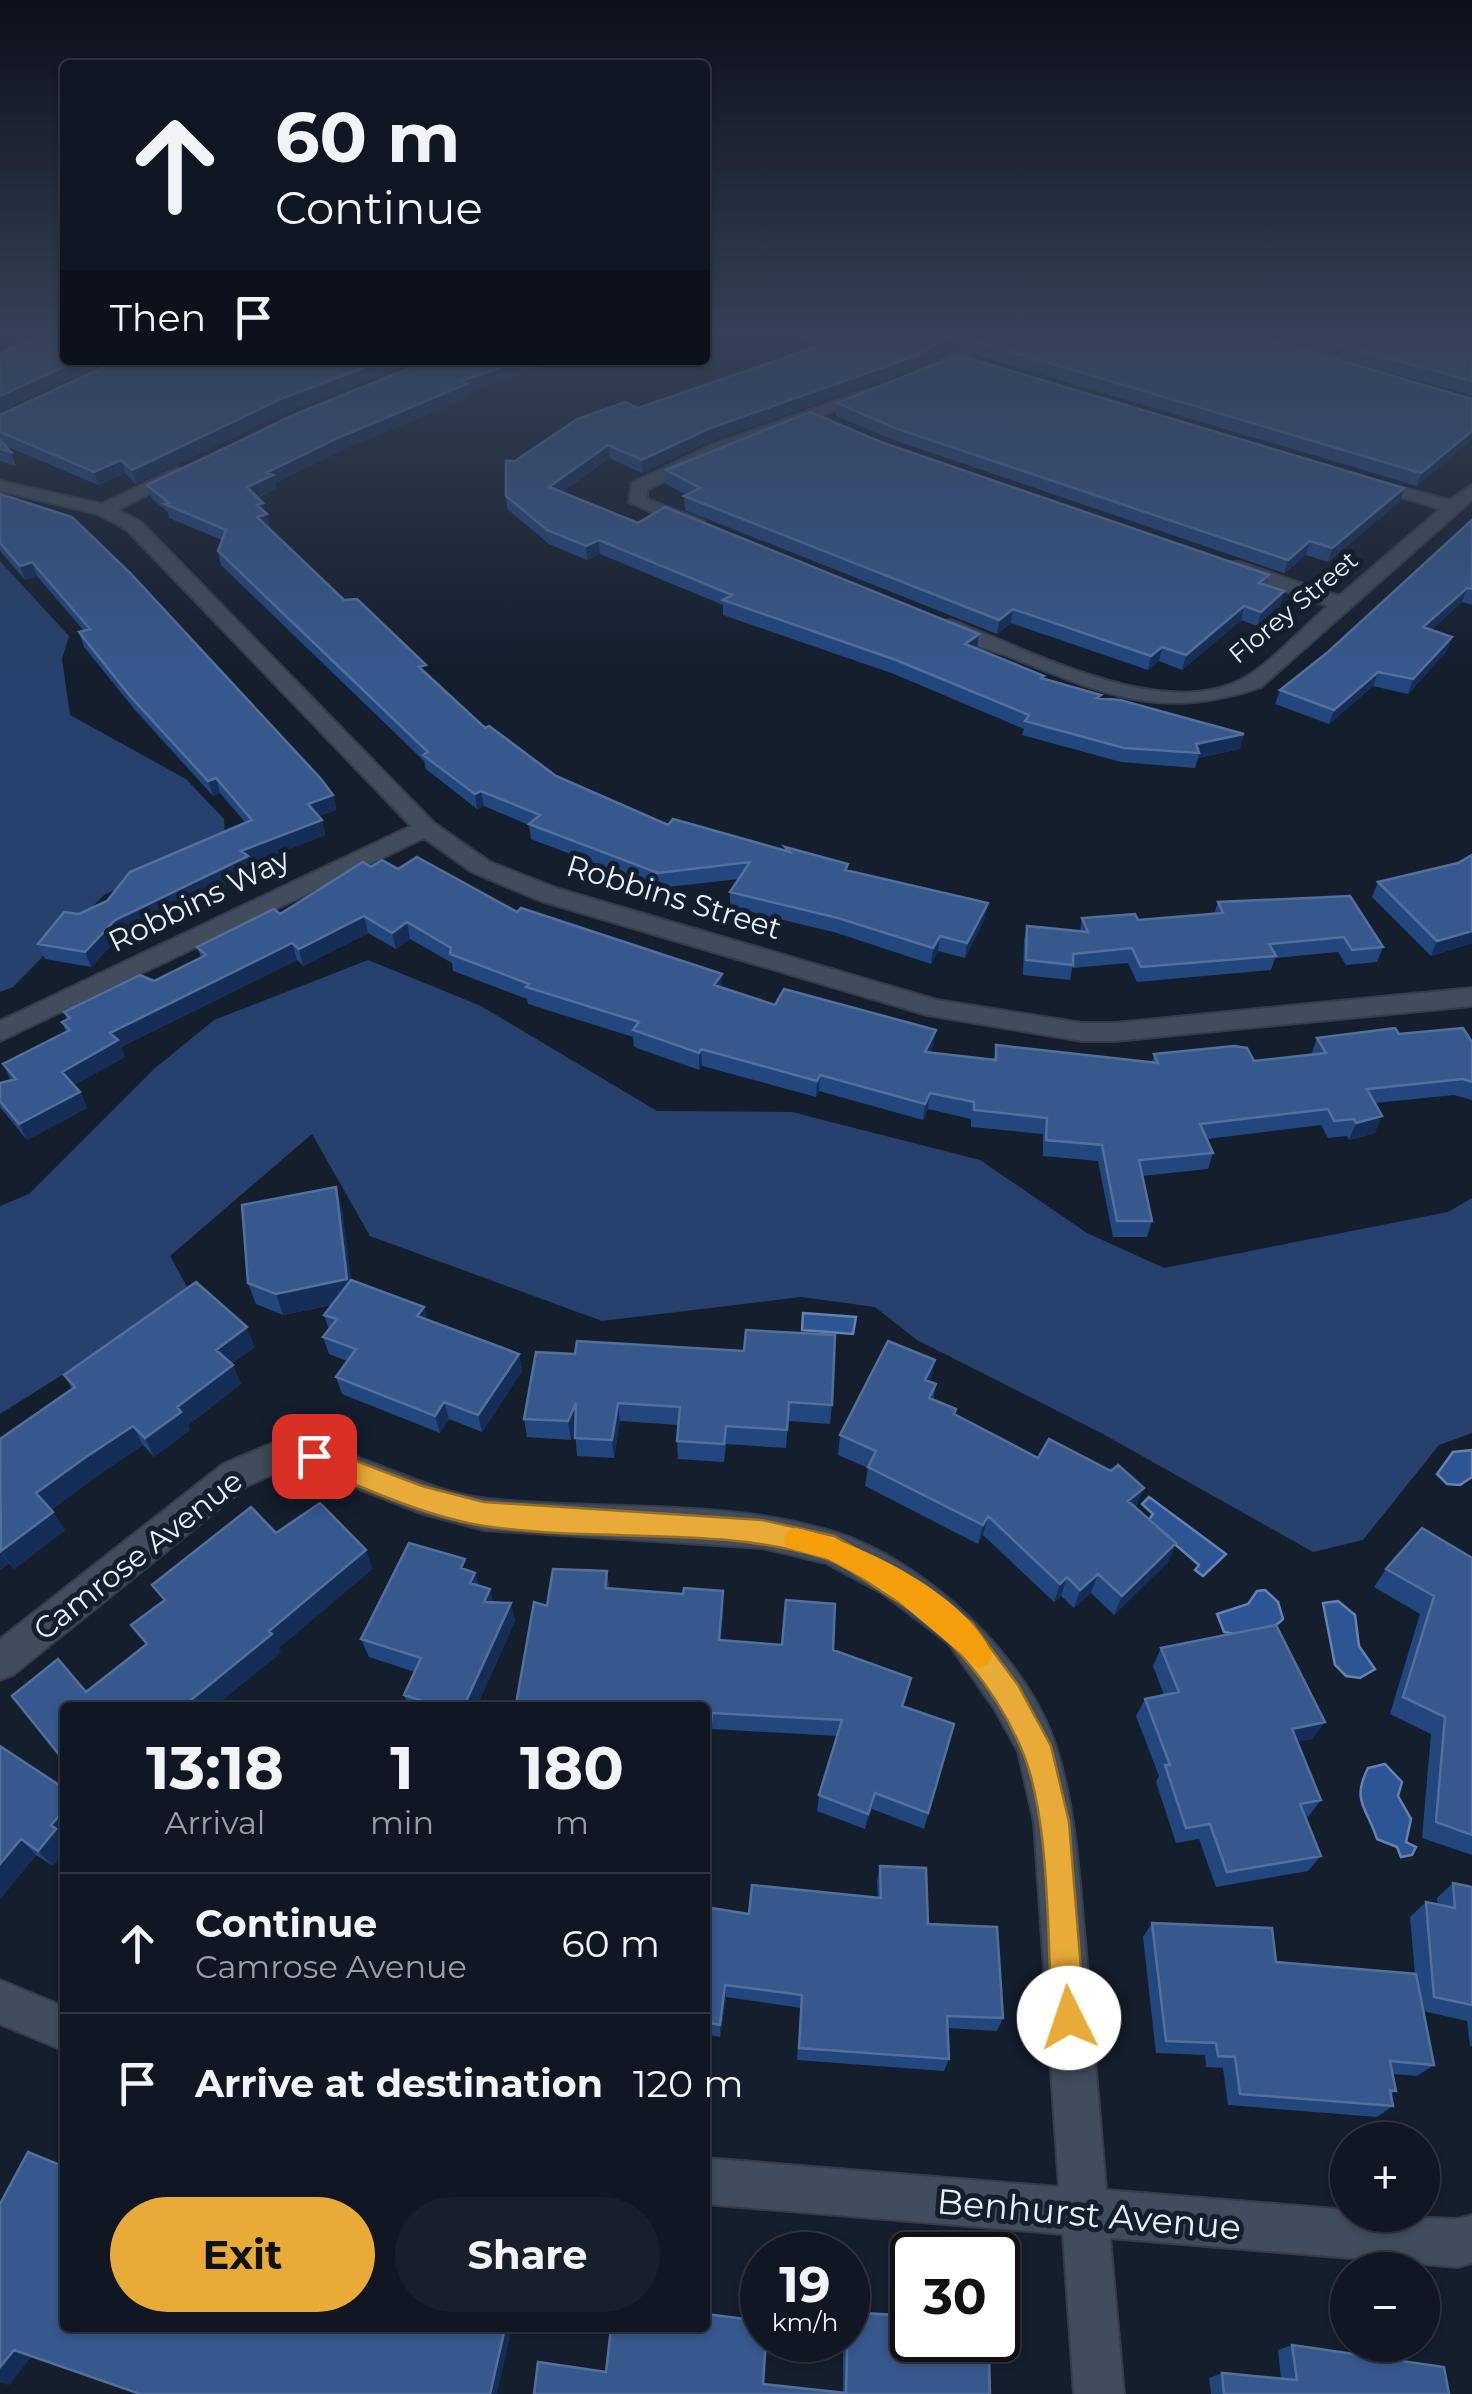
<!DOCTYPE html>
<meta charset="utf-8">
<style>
body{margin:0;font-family:Montserrat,sans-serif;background:#191f2a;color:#f1f3f6;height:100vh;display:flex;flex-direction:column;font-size:38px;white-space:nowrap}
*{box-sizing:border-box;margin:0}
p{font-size:32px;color:#9c9fa5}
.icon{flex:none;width:55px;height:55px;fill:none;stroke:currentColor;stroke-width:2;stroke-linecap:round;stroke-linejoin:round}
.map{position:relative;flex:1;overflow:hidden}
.details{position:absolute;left:60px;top:1702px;width:650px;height:630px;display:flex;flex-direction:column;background:#101622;border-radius:10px;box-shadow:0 2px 8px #0004,0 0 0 2px #303540}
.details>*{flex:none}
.guide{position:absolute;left:60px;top:60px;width:650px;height:305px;border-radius:10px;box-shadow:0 2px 8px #0004,0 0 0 2px #303540;background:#101622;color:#f1f3f6;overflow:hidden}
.fabs{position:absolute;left:1330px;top:2122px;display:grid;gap:20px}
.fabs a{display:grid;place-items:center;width:110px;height:110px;border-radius:50%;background:#101622;box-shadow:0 2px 8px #0004,0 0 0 2px #303540;font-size:50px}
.speed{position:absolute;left:740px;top:2232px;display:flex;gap:20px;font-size:50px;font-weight:700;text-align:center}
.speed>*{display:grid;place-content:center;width:130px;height:130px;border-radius:50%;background:#101622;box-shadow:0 2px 8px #0004,0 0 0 2px #303540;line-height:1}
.speed small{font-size:25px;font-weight:400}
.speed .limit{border:5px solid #111;border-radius:15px;background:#fff;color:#111}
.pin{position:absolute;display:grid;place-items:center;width:85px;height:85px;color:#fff;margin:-42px;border-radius:20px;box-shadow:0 5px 15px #0006}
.me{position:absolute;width:110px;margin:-55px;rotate:356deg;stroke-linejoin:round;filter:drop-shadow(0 0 8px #0008)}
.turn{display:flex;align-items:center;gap:35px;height:210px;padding:0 50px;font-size:45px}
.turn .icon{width:130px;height:130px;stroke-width:2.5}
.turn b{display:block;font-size:70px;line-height:85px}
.then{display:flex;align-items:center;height:95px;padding:0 50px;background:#0003;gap:20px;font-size:38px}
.eta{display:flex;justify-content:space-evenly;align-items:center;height:170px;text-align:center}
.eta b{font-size:60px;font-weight:700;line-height:70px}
.button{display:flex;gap:20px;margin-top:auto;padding:20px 50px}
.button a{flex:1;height:115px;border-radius:60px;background:#e8ab37;color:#111;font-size:40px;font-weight:700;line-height:115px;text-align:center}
.button a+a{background:#191f2a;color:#f1f3f6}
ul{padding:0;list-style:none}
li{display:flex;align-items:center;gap:30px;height:140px;padding:0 50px;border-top:2px solid #303540}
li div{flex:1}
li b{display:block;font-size:38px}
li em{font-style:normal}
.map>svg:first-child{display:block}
.green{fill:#26416d}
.water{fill:#2d5493;stroke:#6583b2;stroke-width:2.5}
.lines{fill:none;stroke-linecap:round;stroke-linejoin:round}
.street-casing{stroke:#363b47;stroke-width:4}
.street{fill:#414c5c;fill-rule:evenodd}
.wall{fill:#22467e}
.shaded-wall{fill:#142e58}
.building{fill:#37588c;stroke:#53709d;stroke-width:2.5}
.route{fill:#e8ab37;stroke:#976f24;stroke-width:2.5}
.slow{fill:#f59e0b}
.labels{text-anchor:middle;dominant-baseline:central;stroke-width:10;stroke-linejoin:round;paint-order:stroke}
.far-street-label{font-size:25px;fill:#e9f0fa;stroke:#151e2d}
.street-label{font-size:30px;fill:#e9f0fa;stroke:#151e2d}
.near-street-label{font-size:35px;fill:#e9f0fa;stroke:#151e2d}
</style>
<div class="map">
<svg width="1472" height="2394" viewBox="0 0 1472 2394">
<rect width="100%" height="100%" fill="#151e2d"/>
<!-- green -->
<path class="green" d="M0 561 69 636 62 659 70 715 186 779 224 819 225 838 104 895 13 987 0 992Z
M368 960 481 1006 657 1111 792 1112 980 1160 1087 1233 1164 1268 1448 1212 1472 1198V1433L1439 1445 1363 1540 1313 1552 1103 1434 917 1340 875 1307 801 1297 602 1321 370 1236 312 1134 170 1256 191 1294 0 1414V1206L29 1194 154 1069 214 1020Z"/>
<!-- water -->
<path class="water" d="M803 1313 856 1317 853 1334 802 1330Z
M1472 1450V1477L1460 1485 1447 1484 1437 1474 1453 1452Z
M1149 1497 1226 1554 1203 1576 1195 1570 1199 1565 1148 1521 1153 1514 1142 1504Z
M1265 1590 1278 1602 1283 1619C1272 1632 1240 1636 1224 1632L1217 1614 1248 1604 1257 1591Z
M1338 1601 1355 1615 1359 1646 1375 1669 1360 1678 1346 1676 1335 1665 1323 1603Z
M1385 1764 1402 1782 1398 1796 1411 1819 1406 1842 1416 1847 1412 1855 1401 1857 1397 1847 1377 1839C1367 1807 1351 1802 1368 1768Z"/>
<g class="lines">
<!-- street casing -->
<g class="street-casing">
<path id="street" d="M991 330H1010L929 378 915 375Z
M869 389 883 392 721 454 647 490V499L704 521V529H690L629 502 632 483 709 446Z
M176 468 191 472 118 510 141 522 434 823 490 862 559 889 937 1000 1082 1023H1115L1472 988V1006L1115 1041H1082L927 1015 541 901 472 872 424 838 0 1041V1021L411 826 127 530 98 514 0 491V481L102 504Z
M1357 476 1450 500 1472 485V500L1261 687C1156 723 1101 692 1005 655 983 647 950 640 934 624L951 620C1028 649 1166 725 1246 677 1275 659 1302 628 1328 606L1225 570V562H1239L1339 596 1440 509 1357 484Z
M278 1441C352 1441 414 1491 488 1499 602 1511 724 1498 834 1532 924 1560 1027 1656 1056 1747 1076 1810 1079 1876 1085 1941 1092 2024 1099 2107 1106 2190L1348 2210V2215L1458 2219 1472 2215V2263L1458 2267 1110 2238 1124 2394H1074L1063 2234 705 2204V2158L1059 2187 1034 1822 1018 1751 994 1708 949 1644 882 1593 826 1563 762 1548 484 1530 420 1513 313 1471H280L247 1486 13 1675 0 1680V1639L223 1464Z
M0 1980 65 2007V2051L0 2024Z"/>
</g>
<!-- street -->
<use href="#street" class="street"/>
</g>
<!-- wall -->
<path class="wall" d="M0 330H65L111 360 0 411V353L28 342 0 333Z
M792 330H984L916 368 708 442 642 473 609 458 562 492 638 523 977 649 1044 679 1240 749 1198 758 1195 768 1121 762 1022 735 1024 729 894 674 723 615V605L600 554 587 560 549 544 507 509 506 496 515 461 638 408 819 346 794 336Z
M996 330H1472V395L1283 344 1472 399 1417 486 976 355 978 342Z
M430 360H598L567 367 547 365 468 392 469 397 342 450 275 483 276 488 258 498 263 503 270 528H269L344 600 485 728 556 776 668 825 784 851 785 847 848 864V871L985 918 965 958 938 951 931 964 837 933 730 907V892L739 879 659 888 531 839 529 825 484 806 477 809 426 769 424 761 221 565 218 551 222 540 169 518 168 512 151 498 147 485Z
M837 403 1404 488 1400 501 1328 562 1306 555 1284 573 894 440 836 416Z
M286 412 136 484 125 473 98 485 6 446 11 452 16 466 0 461V415Z
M881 442 1269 575 1266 585 1284 591 1280 605 1257 626 1241 620 1182 670 1159 661 1148 670 1011 623 997 634 685 510 684 496 687 495 666 484V470Z
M0 494 333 795 336 810 318 816 322 820 325 835 250 864 253 871 121 935 91 967 45 959 38 944 79 914 107 901 245 822 220 793 213 796 135 710 84 647 79 632 84 631 37 576 25 580 0 551Z
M1472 520V605L1462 602 1431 630 1447 651 1408 694 1373 686 1329 724 1275 704 1280 690 1328 652Z
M1472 855V943L1431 956 1372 897 1378 882 1458 863Z
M371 867 398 869 517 912 722 974V988L775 1005 933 1046 930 1053 994 1060 996 1045 1152 1062 1154 1054 1254 1061 1311 1055 1317 1038 1399 1034 1472 1042V1100L1454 1095 1375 1103V1133L1349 1140 1347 1136 1328 1138 1321 1125 1207 1139 1213 1153 1208 1169 1142 1176 1152 1221 1147 1237H1113L1098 1161 1043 1156V1134L971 1127V1119L928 1109 923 1120 819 1091 816 1097 702 1066 699 1070 634 1047 633 1037 528 1004 527 999 453 971 452 963 410 939 396 949 368 933 303 966 297 960 121 1047 125 1057 74 1085 80 1092 87 1108 27 1140 0 1107V1083L11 1080 3 1064 66 1032 62 1022 67 1019 64 1012 154 981 201 957 197 947 280 914Z
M1218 902 1383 947 1377 962 1346 965 1338 952 1275 958 1271 970 1137 982 1128 963 1072 968 1070 980 1023 975 1024 940 1027 926 1080 931 1082 918 1138 920 1214 914Z
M336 1187 342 1209 351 1280 424 1307 427 1320 519 1354 522 1371 482 1432 449 1419 440 1433 342 1394 336 1377 347 1361 329 1354 323 1337 329 1329 324 1315 332 1305 283 1315 256 1304 248 1283Z
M255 1347 231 1364 241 1384 188 1425 190 1430 154 1457 143 1445 97 1476 51 1510 65 1530 14 1569 9 1563 0 1570V1439L72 1389 64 1375Z
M536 1352 832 1405 830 1424 788 1421 786 1448 726 1444 724 1462 678 1459 677 1441 679 1425 620 1421 614 1458 577 1456 575 1431 571 1440 527 1437 524 1419Z
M935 1360 930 1382 936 1384 933 1400 956 1409 955 1415 1136 1507 1176 1543 1168 1562 1114 1615 1091 1593 1074 1608 1061 1596 1054 1602 983 1535 978 1544 865 1486 868 1468 838 1455 840 1435Z
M1472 1558V1855L1422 1838 1431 1734 1390 1714 1420 1614 1374 1587 1386 1569Z
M468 1570 475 1573 479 1586 494 1602 511 1603 515 1621 476 1708H409L404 1695 415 1672 369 1657 361 1639Z
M607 1571 609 1588 683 1594 723 1591 721 1640 833 1650 907 1695 904 1706 954 1724 924 1829 872 1809 865 1829 817 1811 819 1795 837 1736 712 1729V1739L705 1738V1708H517L516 1704 547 1606Z
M1161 1648 1325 1722 1312 1739 1297 1742 1321 1800 1309 1816 1306 1817 1321 1856 1308 1871 1216 1887 1199 1839 1176 1843 1156 1782 1159 1776 1136 1716 1145 1699 1164 1695 1153 1666Z
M0 1746 53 1866 36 1855 0 1899Z
M880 1866 1003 2018 997 2031 947 2028 949 2059 944 2071 797 2060 801 2008 726 1997 720 2037 705 2034V1907L749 1914 878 1897 877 1881Z
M1453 1883 1472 1887V2046H1470L1467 2021 1423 2011 1434 2065 1417 2076 1393 2074 1396 2091 1390 2095 1393 2106 1377 2117 1228 2105 1223 2068 1206 2067 1205 2055 1156 2053 1143 1937 1152 1923 1276 1962 1415 1974 1410 1917 1426 1902 1438 1905 1437 1898Z
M843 2340 929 2350 990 2394H534L606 2372 763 2384 843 2392Z
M1292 2345 1449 2394H1211L1209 2378 1222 2373 1281 2379 1278 2350Z"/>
<!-- shaded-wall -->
<path class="shaded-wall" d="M705 330H728L705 336Z
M962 330H984L916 368 708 442 642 473V460L708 429Z
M79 360H111L0 411V396Z
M385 360H420L286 412 136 484 132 470 283 398Z
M523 360H547V365L468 392 469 397 342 450 275 483 276 488 250 501 247 487 266 473 461 381Z
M566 360H598L567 367Z
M1472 431V440L1417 486 1421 473Z
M608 445 609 458 550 500 549 487Z
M121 460 125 473 98 485 94 472Z
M1404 488 1400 501 1328 562 1332 548Z
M263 503 270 528 260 531 257 517V505Z
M599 540 600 554 587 560 586 546Z
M1310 541 1306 555 1284 573 1288 560Z
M32 562 37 576 25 580 20 566Z
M1467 588 1462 602 1418 641 1423 627Z
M1284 591 1280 605 1257 626 1261 612Z
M1244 606 1241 620 1182 670 1186 655Z
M1013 609 1011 623 997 634 999 620Z
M979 634 977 649 965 644Z
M1452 637 1447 651 1408 694 1413 679Z
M1162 647 1159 661 1148 670 1151 656Z
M1378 672 1373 686 1329 724 1334 710Z
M1244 734 1240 749 1198 758 1199 753 1196 744Z
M216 778 220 793 213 796 208 781Z
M481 791 484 806 477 809 475 794Z
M333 795 336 810 311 819 308 804Z
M322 820 325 835 250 864 253 871 121 935 91 967 85 952 115 920 241 851Z
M988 903 985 918 965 958 967 943Z
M364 916 368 933 303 966 299 949Z
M407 922 410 939 396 949 392 933Z
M1472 931V943L1431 956 1437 941Z
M940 936 938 951 931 964 933 948Z
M292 943 297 960 121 1047 125 1057 69 1088 62 1072 110 1033Z
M722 974V991L714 985Z
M936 1030 933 1046 923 1069 925 1052Z
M701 1049 702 1066 699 1070V1053Z
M820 1075 819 1091 816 1097 817 1081Z
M80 1092 87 1108 27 1140 19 1124Z
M930 1093 928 1109 923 1120 925 1104Z
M1382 1116 1375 1133 1349 1140 1356 1123Z
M336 1187 342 1209 354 1300 283 1315 276 1294Z
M424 1307 429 1325 417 1316Z
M247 1327 255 1347 224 1369 216 1350Z
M519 1354 522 1371 482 1432 478 1415Z
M935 1360 931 1380 921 1401 925 1380Z
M233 1365 241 1384 188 1425 190 1430 154 1457 145 1438 177 1407Z
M444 1402 449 1419 440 1433 435 1416Z
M576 1403 579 1422 571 1440 568 1421Z
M618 1403 620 1421 614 1458 612 1440Z
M133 1426 143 1445 97 1476 48 1512 36 1493 86 1457Z
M1144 1488 1136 1507 1120 1521 1128 1501Z
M53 1512 65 1530 14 1569 1 1551Z
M988 1516 983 1535 978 1544 983 1525Z
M1176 1543 1168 1562 1114 1615 1122 1596Z
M366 1550 373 1569 279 1648 281 1653 213 1708H174Z
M0 1551 9 1563 0 1570Z
M475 1573 480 1592 470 1583Z
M1098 1574 1091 1593 1074 1608 1080 1590Z
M1067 1577 1061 1596 1054 1602 1060 1584Z
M490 1589 495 1608 484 1602Z
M723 1591 724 1609 719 1657V1640Z
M511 1603 515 1621 476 1708H463Z
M1325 1722 1312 1739 1280 1746 1292 1729Z
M875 1793 872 1809 865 1829 868 1814Z
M65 1809V1851L53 1866 38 1851 51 1825Z
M21 1839 36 1855 0 1899V1864Z
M725 1985 726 1997 720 2037V2025Z
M505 2328H512L497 2394H490Z
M14 2350 33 2355 9 2385 0 2383V2367Z"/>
<!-- building -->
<path class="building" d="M28 330H65V360H79L0 396V353L44 335Z
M812 330H962L918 355 708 429 642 460 608 445 549 487 638 523 665 507 979 634 965 644 1044 676 1041 678 1101 695 1097 698 1120 700 1244 734 1196 744 1199 753 1124 748 1025 721 1029 715 896 660 723 600 732 595 599 540 586 546 547 530 506 496V461H515L577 419 625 402 638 408 836 340Z
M996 330H1237L1472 399V431L1421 473 978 342Z
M1283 330H1472V381Z
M958 355 1404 488 1332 548 1310 541 1288 560 895 428 837 403Z
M119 360H385L283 398 132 470 121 460 94 472 0 432V415Z
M430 360H523L461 381 467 384 340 437 266 473 273 475 247 487 263 503 257 505 267 514 257 517 344 600 357 599 426 665 419 667 485 728 489 726 556 776 668 825 673 819 790 852 785 847 848 864 845 870 988 903 967 943 940 936 933 948 838 918 730 892 750 862 658 873 529 824 540 815 481 791 475 794 423 755 428 752 218 551 226 530 165 504 169 503 147 485 298 413Z
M810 412 881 442 1269 575 1259 583 1284 591 1261 612 1244 606 1186 655 1162 647 1151 656 1013 609 999 620 684 496 700 488 666 470Z
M0 440 11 452 0 449Z
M0 494 72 517 130 573 321 779 333 795 308 804 322 820 241 851 248 856 115 920 85 952 38 944 64 912 79 914 107 901 130 872 252 820 216 778 208 781 130 696 79 632 90 629 32 562 20 566 0 543Z
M1472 520V589L1467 588 1423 627 1452 637 1413 679 1378 672 1334 710 1280 690 1328 652Z
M1472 855V931L1437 941 1378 882 1458 863Z
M417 857 517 912 521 908 722 974 714 985 775 1005 784 989 936 1030 925 1052 996 1060V1045L1158 1063 1154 1054 1234 1046 1247 1048 1254 1061 1326 1053 1317 1038 1395 1028 1399 1034 1463 1028 1472 1042V1082L1463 1079 1367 1089 1382 1116 1356 1123 1354 1119 1334 1121 1328 1109 1200 1124 1213 1153 1139 1160 1152 1221H1117L1102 1145 1046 1140 1047 1118 974 1110V1102L930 1093 925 1104 820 1075 817 1081 701 1049 699 1053 633 1030 639 1022 526 987 529 984 450 954 451 948 407 922 392 933 364 916 299 949 292 943 110 1033 118 1040 62 1072 80 1092 19 1124 0 1101V1083L16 1079 3 1064 70 1030 62 1022 70 1018 64 1012 140 975 154 981 206 955 197 947 274 909 280 914 363 862 371 867 382 860 398 869Z
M1350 896 1383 947 1352 950 1344 937 1269 944 1276 956 1141 967 1132 948 1073 954V965L1026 960 1027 926 1088 932 1082 918 1135 914 1138 920 1223 913 1218 902Z
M336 1187 347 1279 276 1294 248 1283 242 1205Z
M351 1280 424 1307 417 1316 519 1354 478 1415 444 1402 435 1416 336 1377 356 1349 323 1337 337 1319 324 1315Z
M196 1282 247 1327 216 1350 233 1365 177 1407 181 1412 145 1438 133 1426 86 1457 36 1493 53 1512 1 1551 0 1439 75 1387 64 1375Z
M746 1330 835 1335 832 1405 789 1402 787 1430 726 1426 724 1444 677 1441 680 1407 618 1403 612 1440 575 1438 576 1403 568 1421 524 1419 536 1352 575 1354 577 1341 744 1351Z
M888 1341 935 1360 925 1380 936 1384 929 1398 956 1409 954 1414 1038 1458 1049 1439 1111 1471 1118 1465 1144 1488 1128 1501 1176 1543 1122 1596 1098 1574 1080 1590 1067 1577 1060 1584 988 1516 983 1525 868 1467 876 1451 840 1435Z
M320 1503 366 1550 269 1631 272 1634 181 1708H179L182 1701 174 1708H65V1762L12 1696 58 1659 86 1692 147 1644 131 1625 165 1600 152 1585 251 1507 276 1533Z
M1422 1528 1472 1558V1835L1436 1822 1445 1717 1403 1697 1434 1596 1386 1569Z
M409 1543 465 1559 461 1568 475 1573 470 1583 490 1589 484 1602 511 1603 463 1708H444L404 1695 421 1658 361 1639Z
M553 1569 607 1571 605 1588 683 1594 684 1588 723 1591 719 1640 782 1645 786 1600 835 1604 833 1650 911 1678 902 1706 954 1724 928 1813 875 1793 868 1814 819 1795 842 1720 712 1713 711 1722H705V1708H563L516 1704 534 1602 547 1606Z
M1276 1625 1325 1722 1292 1729 1321 1800 1300 1804 1321 1856 1227 1872 1210 1824 1186 1828 1165 1765H1170L1145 1699 1179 1692 1161 1648Z
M0 1746 65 1789V1809L51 1825 56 1829 38 1851 21 1839 0 1864Z
M880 1866 926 1868 928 1924 997 1927 1003 2018 947 2016 949 2059 799 2048 802 1995 725 1985 720 2025 705 2022V1907L749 1914 752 1885 881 1898Z
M1453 1883 1472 1887V2005L1434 1997 1426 1902 1455 1908Z
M1152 1923 1272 1928 1276 1962 1416 1974 1434 2065 1390 2061 1396 2091 1390 2090 1393 2106 1240 2094 1235 2057 1218 2056 1216 2043 1166 2041Z
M28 2152 65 2167V2328H505L490 2394H140L14 2350 0 2367V2204Z
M848 2312 912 2316V2340H929V2350L989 2355 990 2394H534L538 2362 606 2372 611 2328H705V2314L762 2321V2340H766L763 2384 846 2393Z
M1292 2345 1444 2367 1449 2394H1224L1222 2373 1297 2380Z"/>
<!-- sky -->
<linearGradient id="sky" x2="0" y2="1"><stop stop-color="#0c1019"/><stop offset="0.5" stop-color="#354157"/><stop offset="1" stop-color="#354157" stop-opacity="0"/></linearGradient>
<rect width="1472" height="666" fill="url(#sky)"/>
<!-- route -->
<path class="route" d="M314 1445 422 1486 484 1502 762 1520 834 1536 927 1589 972 1623 1018 1685 1051 1746 1069 1822 1085 2018 1080 2030 1069 2035 1057 2030 1052 2018C1047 1942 1051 1816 1021 1748 995 1688 951 1634 895 1600 873 1587 848 1566 824 1558 715 1525 596 1543 484 1526 422 1516 363 1487 305 1464L301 1456 305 1448Z"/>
<!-- slow -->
<path class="slow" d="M796 1528C858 1541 966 1594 992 1654L988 1664 978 1668 885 1590 828 1559 787 1548 783 1540 787 1531Z"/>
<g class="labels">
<!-- far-street labels -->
<g class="far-street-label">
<text transform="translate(1293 607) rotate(-40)">Florey Street</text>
</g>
<!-- street labels -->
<g class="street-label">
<text transform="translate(674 897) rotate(17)">Robbins Street</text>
<text transform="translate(199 900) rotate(-26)">Robbins Way</text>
<text transform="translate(138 1555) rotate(-38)">Camrose Avenue</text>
</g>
<!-- near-street labels -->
<g class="near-street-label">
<text transform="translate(1089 2214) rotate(5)">Benhurst Avenue</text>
</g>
</g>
</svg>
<div class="fabs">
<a>+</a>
<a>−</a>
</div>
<div class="speed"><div>19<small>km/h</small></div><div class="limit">30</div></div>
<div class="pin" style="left:314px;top:1456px;background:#d93025"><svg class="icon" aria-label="arrive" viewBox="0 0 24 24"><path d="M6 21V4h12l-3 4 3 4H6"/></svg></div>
<svg class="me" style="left:1069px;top:2018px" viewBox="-20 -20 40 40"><circle r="19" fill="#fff"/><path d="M0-13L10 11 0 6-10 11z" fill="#e8ab37"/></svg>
<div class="guide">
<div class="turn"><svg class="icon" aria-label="ahead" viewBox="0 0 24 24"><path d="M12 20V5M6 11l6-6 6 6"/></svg><div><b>60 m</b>Continue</div></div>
<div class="then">Then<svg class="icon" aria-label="arrive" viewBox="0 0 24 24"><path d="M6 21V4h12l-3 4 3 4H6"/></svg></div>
</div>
<section class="details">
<div class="eta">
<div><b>13:18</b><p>Arrival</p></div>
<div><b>1</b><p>min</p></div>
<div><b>180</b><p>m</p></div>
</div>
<ul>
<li><svg class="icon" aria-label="ahead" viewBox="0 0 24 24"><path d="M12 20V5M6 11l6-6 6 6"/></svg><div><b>Continue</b><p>Camrose Avenue</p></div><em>60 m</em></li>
<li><svg class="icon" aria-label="arrive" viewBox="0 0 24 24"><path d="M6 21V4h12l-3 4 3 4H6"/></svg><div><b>Arrive at destination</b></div><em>120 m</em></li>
</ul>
<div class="button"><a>Exit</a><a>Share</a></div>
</section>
</div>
